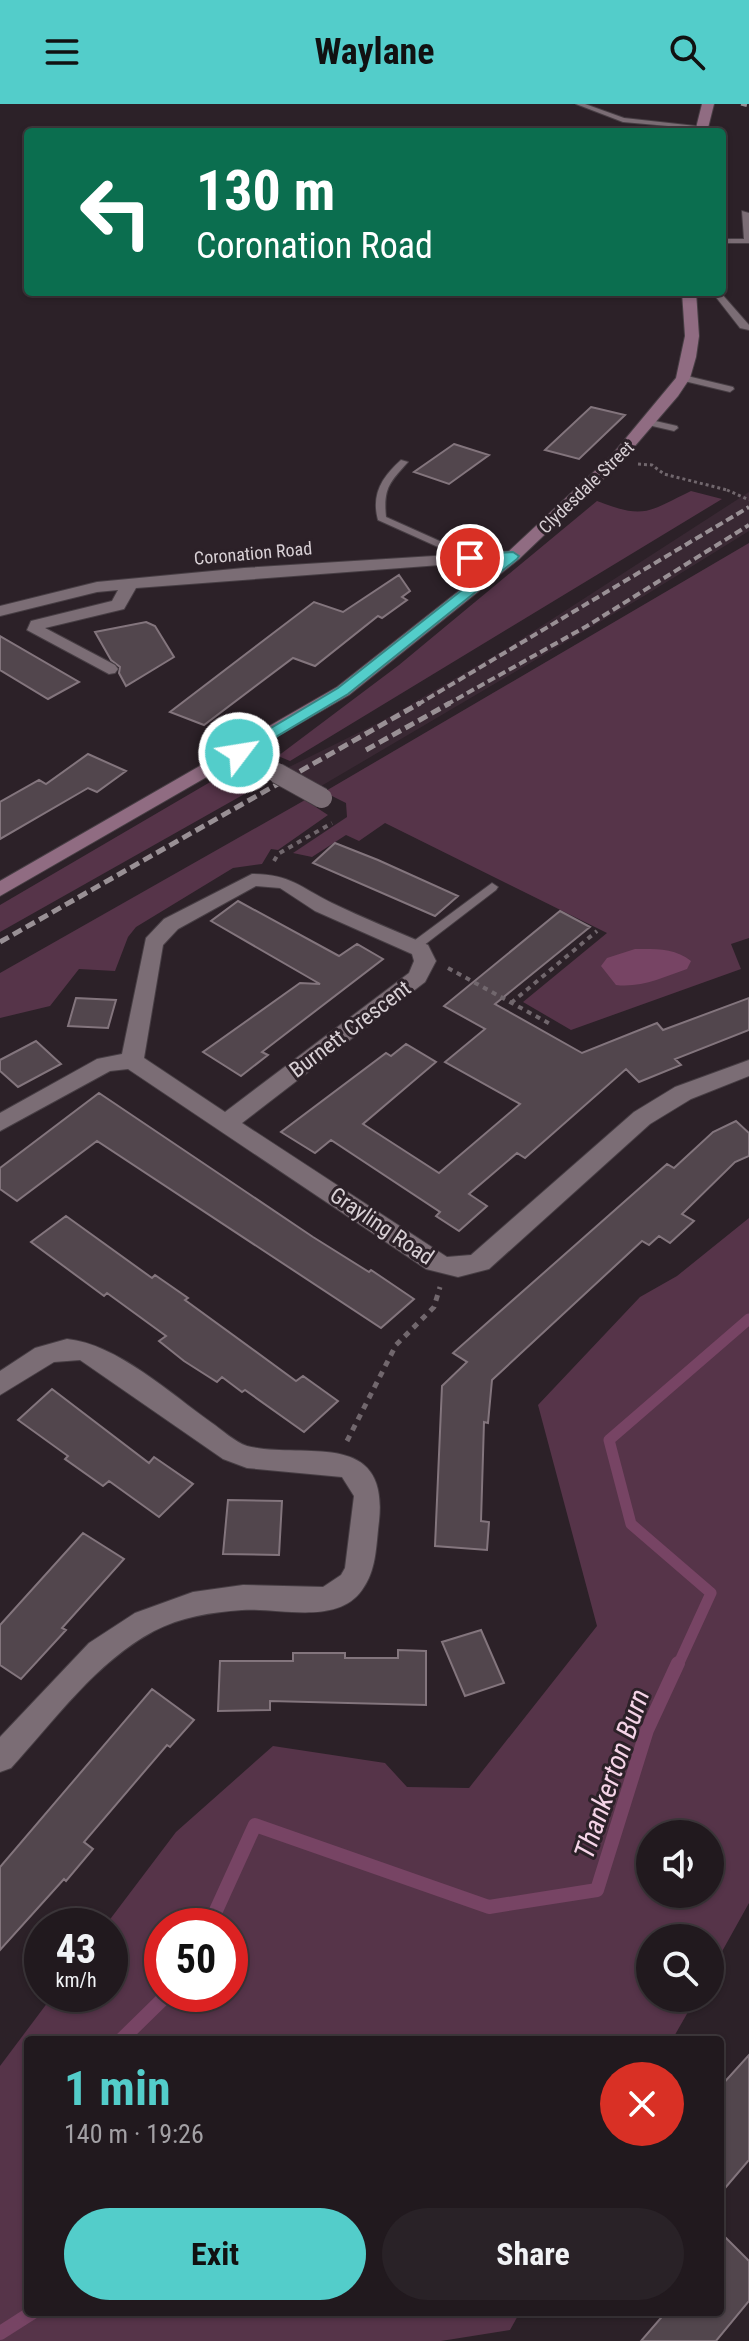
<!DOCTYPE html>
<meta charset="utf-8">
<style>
body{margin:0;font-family:"Roboto Condensed",sans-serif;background:#292227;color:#f1f3f6;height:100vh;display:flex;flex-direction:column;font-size:30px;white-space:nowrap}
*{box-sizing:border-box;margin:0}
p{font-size:26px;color:#a2a0a4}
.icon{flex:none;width:44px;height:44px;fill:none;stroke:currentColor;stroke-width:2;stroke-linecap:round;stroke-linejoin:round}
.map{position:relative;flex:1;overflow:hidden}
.side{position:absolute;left:24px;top:1932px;width:700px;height:280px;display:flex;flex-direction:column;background:#21191e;border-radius:8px;box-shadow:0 2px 6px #0004,0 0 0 2px #3e383c}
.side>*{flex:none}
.guide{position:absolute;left:24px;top:24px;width:702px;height:168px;border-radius:8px;box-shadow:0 2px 6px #0004,0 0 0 2px #3e383c;background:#0b6e4f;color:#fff;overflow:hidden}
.tools{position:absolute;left:636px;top:1716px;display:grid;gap:16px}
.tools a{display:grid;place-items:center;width:88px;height:88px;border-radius:50%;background:#21191e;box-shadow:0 2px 6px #0004,0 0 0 2px #3e383c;font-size:40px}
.speed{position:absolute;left:24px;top:1804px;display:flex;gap:16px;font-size:40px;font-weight:700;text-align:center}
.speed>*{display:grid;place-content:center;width:104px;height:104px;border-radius:50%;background:#21191e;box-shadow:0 2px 6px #0004,0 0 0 2px #3e383c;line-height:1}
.speed small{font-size:20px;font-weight:400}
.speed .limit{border:12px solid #d22;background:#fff;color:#111}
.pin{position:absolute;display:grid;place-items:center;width:68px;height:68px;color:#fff;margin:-34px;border:4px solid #fff;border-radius:50%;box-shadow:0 2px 8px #0007}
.me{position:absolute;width:88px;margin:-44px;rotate:59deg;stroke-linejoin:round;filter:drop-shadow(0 0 6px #0008)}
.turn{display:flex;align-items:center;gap:28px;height:168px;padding:0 40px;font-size:36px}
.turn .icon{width:104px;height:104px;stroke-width:2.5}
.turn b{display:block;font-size:56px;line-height:68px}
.round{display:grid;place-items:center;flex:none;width:84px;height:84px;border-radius:42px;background:#292227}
.summary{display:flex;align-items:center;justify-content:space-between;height:136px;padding:0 40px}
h1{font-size:48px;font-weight:700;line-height:60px;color:#53cdca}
.button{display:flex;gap:16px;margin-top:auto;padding:16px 40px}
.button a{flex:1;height:92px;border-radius:48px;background:#53cdca;color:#111;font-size:32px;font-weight:700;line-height:92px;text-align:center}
.button a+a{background:#292227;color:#f1f3f6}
header{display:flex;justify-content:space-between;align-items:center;height:104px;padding:0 40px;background:#53cdca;color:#111;font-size:36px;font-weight:700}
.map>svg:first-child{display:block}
.built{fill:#392833}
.green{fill:#563449;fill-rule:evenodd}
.water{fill:#774464}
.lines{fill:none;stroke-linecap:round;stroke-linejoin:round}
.stream-far1{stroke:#774464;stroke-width:11}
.stream{stroke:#774464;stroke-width:14}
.building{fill:#52464d;stroke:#83757d;stroke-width:2}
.lane-casing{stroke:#473e44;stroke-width:2}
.street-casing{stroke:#473e44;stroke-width:2}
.secondary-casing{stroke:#473e44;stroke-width:2}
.path-far2{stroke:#71676d;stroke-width:3;stroke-dasharray:3 3;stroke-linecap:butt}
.path-far1{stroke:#71676d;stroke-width:4;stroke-dasharray:5 5;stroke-linecap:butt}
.path{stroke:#71676d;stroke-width:5;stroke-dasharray:6 6;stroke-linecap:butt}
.lane{fill:#7b6d75;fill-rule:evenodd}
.street{fill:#7b6d75;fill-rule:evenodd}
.secondary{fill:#906c82;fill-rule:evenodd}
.rail-far2{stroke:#999095;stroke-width:3;stroke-dasharray:6 3;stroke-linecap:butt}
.rail-far1{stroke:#999095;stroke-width:4;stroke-dasharray:8 4;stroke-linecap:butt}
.rail{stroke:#999095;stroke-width:5;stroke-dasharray:10 5;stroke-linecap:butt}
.street-bridge-casing{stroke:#473e44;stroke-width:22;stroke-linecap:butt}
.path-bridge{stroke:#71676d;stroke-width:3;stroke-dasharray:3 3;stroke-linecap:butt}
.street-bridge{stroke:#7b6d75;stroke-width:20}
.route{fill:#53cdca;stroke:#368583;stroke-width:2}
.labels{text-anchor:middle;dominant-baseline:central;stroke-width:6;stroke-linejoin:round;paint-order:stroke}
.far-street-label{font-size:18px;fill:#d8d0d5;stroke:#2c2128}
.street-label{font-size:22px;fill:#d8d0d5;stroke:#2c2128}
.near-water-label{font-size:28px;font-style:italic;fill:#f5d4e7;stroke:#2c2128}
</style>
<header><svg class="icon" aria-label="menu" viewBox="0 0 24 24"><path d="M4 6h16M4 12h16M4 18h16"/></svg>Waylane<svg class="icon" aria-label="search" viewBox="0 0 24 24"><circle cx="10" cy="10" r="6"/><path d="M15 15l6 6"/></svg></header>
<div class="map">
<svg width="749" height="2237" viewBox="0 0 749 2237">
<rect width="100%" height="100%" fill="#2c2128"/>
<!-- built -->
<path class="built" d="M749 388V427L644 492 311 688 277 669 382 617 509 543Z"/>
<!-- green -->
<path class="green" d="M691 387 722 395 290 657 278 652 399 561 597 397C644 415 646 409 691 387Z
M749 439V834L731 840 741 865 571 926 523 898 607 829 385 719 359 737 346 731 312 753 293 749 347 713 346 699 324 688Z
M241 660 271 675 0 828V801Z
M305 696 328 711 278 746 271 745 262 760 233 764 136 823 128 833 115 867 79 865 50 902 0 914V869Z
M749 1114V1799L710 1869V1834H650V1894H696L672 1936H28V2208H520L510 2226 441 2237H0V1962L54 1890H110V1822H105L176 1728 273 1642 385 1659 407 1683 469 1684 597 1522 538 1301 640 1193 677 1172ZM650 1730H710V1790H650ZM162 1822H230V1890H162Z"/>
<!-- water -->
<path class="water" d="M635 845C656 845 675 844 691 857L687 865C664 873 641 884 616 881L601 862 607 854Z"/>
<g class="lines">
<!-- stream-far1 -->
<path class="stream-far1" d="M678 1561 711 1489 631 1420 609 1336 749 1215"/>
<!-- stream -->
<path class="stream" d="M209 1822 255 1721 489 1803 597 1786 647 1626 678 1559
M121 1936 168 1890
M0 2229 33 2208"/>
</g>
<!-- building -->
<path class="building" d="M591 303 625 311 579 355 545 346Z
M454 340 489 351 449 380 414 368Z
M399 471 410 487 402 493 407 496 382 514 378 512 315 562 293 554 204 621 170 608 314 498 343 508Z
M146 518 155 522 174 553 126 582 119 569 120 563 111 556 95 528Z
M0 532 79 578 48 595 0 566Z
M88 650 126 667 97 688 88 684 0 735V698L39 676 46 680Z
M335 739 378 756 458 792 435 812 313 759Z
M238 797 339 852 357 840 383 855 262 948 268 951 241 972 203 948 300 879 320 880 211 817Z
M560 807 590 823 495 900 582 949 657 919 663 926 749 894V926L675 955 681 961 639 978 626 965 525 1054 517 1049 469 1090 487 1102 459 1127 436 1112 440 1108 331 1036 315 1049 281 1028 386 949 391 952 406 940 436 958 363 1020 439 1069 520 1000 445 958 485 925 444 902Z
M76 894 116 896 108 924 68 922Z
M36 937 61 960 18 983 0 967V956Z
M99 989 313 1133 369 1168 371 1166 414 1195 381 1224 97 1037 17 1097 0 1085V1064Z
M736 1017 749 1029V1052L735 1058 682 1110 694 1117 670 1139 659 1132 649 1141 642 1137 492 1276 488 1319 484 1318 481 1417 489 1418 487 1446 435 1442 442 1282 467 1258 453 1249 667 1060 674 1064 713 1028Z
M66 1112 152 1174 155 1171 188 1194 185 1196 296 1277 303 1272 338 1297 304 1328 245 1286 242 1288 222 1273 217 1278 184 1257 159 1237 166 1232 107 1189 104 1192 31 1138Z
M52 1285 149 1359 154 1353 193 1380 159 1413 109 1377 103 1382 65 1355 68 1352 18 1316Z
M228 1396 282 1397 279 1451 223 1450Z
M83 1429 124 1455 62 1524 66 1526 21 1575 0 1561V1521Z
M481 1526 504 1579 465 1592 442 1538Z
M398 1546 426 1547V1601L270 1597V1606L218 1607 220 1557H293V1549H345V1554H398Z
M152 1585 194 1616 170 1643 167 1641 84 1738 93 1745 66 1777 64 1775 0 1846V1763Z
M749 1951V2056L720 2090V1983Z
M720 2128 749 2157V2197L716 2237H641L666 2208H720Z"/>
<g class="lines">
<!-- lane casing -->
<g class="lane-casing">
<path id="lane" d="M576 0H585L624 14 705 23 702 25 623 18Z
M742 107 749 109V139H722V135H744Z
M712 188H720L749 221V226L740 224Z
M683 271 733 283 734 285 730 288 680 276V272Z
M651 316 677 322 678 324 674 327 648 321V317Z
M401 356 408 358C390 378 383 384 386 413L473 452V456H467L378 416C371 390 382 373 401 356Z
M492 779 498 783 496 786 419 845H411L409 842 411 839Z"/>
</g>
<!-- street casing -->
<g class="street-casing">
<path id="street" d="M513 447 521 452 519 455 136 484 124 505 45 524 115 561 118 565 115 569 109 570 27 526 31 517 112 497 118 486 97 488 0 512V502L97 478 244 464Z
M239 643 284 665 286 669 284 673H270L232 653 230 649 232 645Z
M252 770C290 770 300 783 332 799 363 814 396 827 428 841L436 857 425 878 242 1019 447 1153 471 1151 634 1008 675 983 749 956V972L691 995 650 1020 489 1165 458 1173 426 1165 128 965 110 967 0 1027V1009L97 955 122 950 146 834 164 815ZM256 782 280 784 315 807 412 850 414 857 409 869 225 1008 144 954 163 841 178 825Z
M67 1235C117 1240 171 1290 212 1319 222 1326 235 1338 247 1342 302 1356 389 1323 379 1417 376 1440 377 1466 362 1486 337 1522 278 1503 242 1506 212 1508 181 1513 154 1527 96 1558 55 1616 11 1664L0 1668V1633L89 1539 135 1509 193 1488 243 1481 323 1483 341 1471 345 1464 354 1392 342 1373 247 1364 223 1355 80 1256 54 1258 0 1291V1267L35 1244Z"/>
</g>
<!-- secondary casing -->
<g class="secondary-casing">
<path id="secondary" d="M702 0H714L707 28H695Z
M682 188H696L699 232 696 253 690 274 678 292 622 357 519 455 349 591 0 792V777L337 583 507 449 612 351 676 274 685 232Z"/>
</g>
<!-- path-far2 -->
<path class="path-far2" d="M638 360 652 361 664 370 727 386"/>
<!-- path-far1 -->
<path class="path-far1" d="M274 757 278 750 332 719
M448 864 552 921
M511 899 597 827"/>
<!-- path -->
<path class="path" d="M347 1337 396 1241 434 1203 440 1183"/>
<!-- lane -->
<use href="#lane" class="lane"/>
<!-- street -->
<use href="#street" class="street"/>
<!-- secondary -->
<use href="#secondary" class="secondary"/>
<!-- rail-far2 -->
<path class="rail-far2" d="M741 0 749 2"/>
<!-- rail-far1 -->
<path class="rail-far1" d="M417 601 749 403
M446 601 587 522 749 421"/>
<!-- rail -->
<path class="rail" d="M366 646 450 599
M0 838 420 599"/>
<!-- street-bridge casing -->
<g class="street-bridge-casing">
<path id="street-bridge" d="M277 669 322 694"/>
</g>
<!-- path-bridge -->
<path class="path-bridge" d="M727 386 749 396"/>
<!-- street-bridge -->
<use href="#street-bridge" class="street-bridge"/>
</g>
<!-- route -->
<path class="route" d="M513 448 519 452 517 455 348 590 244 652H234V646L338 584 500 456 470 458 465 456V451Z"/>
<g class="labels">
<!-- far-street labels -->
<g class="far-street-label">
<text transform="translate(586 383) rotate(-44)">Clydesdale Street</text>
<text transform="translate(253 449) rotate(-5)">Coronation Road</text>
</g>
<!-- street labels -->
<g class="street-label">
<text transform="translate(350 925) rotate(-37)">Burnett Crescent</text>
<text transform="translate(382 1122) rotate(34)">Grayling Road</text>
</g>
<!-- near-water labels -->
<g class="near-water-label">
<text transform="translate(612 1670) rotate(-71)">Thankerton Burn</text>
</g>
</g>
</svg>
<div class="tools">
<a><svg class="icon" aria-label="sound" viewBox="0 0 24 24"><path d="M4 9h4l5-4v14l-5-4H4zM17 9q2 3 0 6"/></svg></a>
<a><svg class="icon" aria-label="search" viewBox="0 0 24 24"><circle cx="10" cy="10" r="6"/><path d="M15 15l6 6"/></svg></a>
</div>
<div class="speed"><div>43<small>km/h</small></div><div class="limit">50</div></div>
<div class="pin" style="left:470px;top:454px;background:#d93025"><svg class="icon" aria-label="arrive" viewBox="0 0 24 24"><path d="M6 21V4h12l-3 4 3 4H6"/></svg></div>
<svg class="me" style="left:239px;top:649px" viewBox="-20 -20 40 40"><circle r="17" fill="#53cdca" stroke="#fff" stroke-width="3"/><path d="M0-11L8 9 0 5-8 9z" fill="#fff"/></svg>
<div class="guide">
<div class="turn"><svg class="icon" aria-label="left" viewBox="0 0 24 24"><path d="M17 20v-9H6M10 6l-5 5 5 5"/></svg><div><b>130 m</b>Coronation Road</div></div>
</div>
<section class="side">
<div class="summary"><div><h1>1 min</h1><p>140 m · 19:26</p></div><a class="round" style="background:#d93025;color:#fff"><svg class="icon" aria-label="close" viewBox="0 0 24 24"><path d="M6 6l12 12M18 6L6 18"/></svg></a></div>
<div class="button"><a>Exit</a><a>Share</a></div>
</section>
</div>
